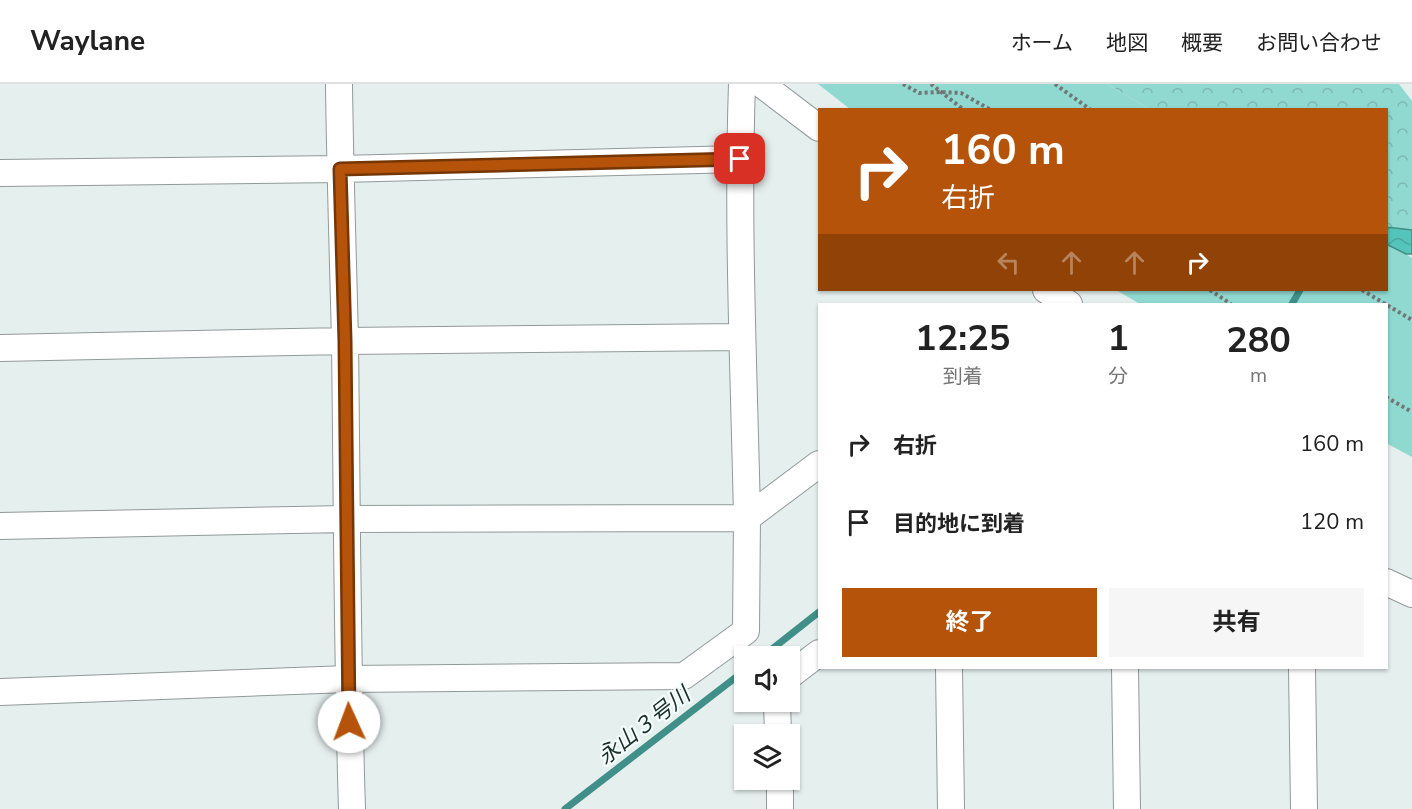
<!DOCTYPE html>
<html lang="ja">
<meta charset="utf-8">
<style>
body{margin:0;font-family:"Nunito Sans","Noto Sans JP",sans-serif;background:#f6f6f6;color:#222;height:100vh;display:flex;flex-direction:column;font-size:22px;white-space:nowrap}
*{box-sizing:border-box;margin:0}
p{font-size:20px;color:#767676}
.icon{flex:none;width:33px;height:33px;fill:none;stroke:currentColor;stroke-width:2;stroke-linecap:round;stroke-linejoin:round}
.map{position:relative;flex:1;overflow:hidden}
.details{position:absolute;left:818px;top:219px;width:570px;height:366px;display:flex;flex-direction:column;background:#fff;border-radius:0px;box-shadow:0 2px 4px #0004}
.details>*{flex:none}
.top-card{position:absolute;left:818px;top:24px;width:570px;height:183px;border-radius:0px;box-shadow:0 2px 4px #0004;background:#b45309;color:#fff;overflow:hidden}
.fabs{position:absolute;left:734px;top:562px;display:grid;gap:12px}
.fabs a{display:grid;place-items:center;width:66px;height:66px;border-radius:0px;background:#fff;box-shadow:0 2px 4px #0004;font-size:30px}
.pin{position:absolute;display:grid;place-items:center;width:51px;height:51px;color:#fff;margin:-26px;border-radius:12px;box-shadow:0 3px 9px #0006}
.me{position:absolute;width:66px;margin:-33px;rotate:358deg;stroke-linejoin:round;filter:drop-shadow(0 0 4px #0008)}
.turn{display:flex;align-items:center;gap:21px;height:126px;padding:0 24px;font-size:27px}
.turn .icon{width:78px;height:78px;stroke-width:2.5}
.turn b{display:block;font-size:42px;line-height:51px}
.lanes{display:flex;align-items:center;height:57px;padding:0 24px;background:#0003;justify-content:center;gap:30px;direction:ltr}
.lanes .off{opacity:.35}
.eta{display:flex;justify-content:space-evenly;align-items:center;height:102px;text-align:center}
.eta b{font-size:36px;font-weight:700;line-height:42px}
.cta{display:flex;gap:12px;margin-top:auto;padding:12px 24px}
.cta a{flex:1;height:69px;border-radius:0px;background:#b45309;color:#fff;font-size:24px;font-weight:700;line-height:69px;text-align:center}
.cta a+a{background:#f6f6f6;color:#222}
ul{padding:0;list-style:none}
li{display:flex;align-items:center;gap:18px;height:78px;padding:0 24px}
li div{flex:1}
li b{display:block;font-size:22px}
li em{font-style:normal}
header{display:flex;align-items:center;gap:36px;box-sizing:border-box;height:84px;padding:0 30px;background:#fff;border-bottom:2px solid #e0e0e0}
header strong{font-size:28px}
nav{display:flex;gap:33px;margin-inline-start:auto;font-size:21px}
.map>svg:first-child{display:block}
.green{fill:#90d9d1}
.forest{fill:url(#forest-crowns)}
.water{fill:url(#water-waves);stroke:#408f88;stroke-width:1.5}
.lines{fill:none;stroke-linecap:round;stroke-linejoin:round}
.stream{stroke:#408f88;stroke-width:7}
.minor-casing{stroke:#919a99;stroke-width:28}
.path{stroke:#707675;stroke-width:4;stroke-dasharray:3 3;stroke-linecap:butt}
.minor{stroke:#fff;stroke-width:26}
.route-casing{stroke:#753606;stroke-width:15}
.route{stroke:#b45309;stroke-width:10}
.labels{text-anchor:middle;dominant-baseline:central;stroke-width:4.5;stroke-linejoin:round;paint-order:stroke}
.water-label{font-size:22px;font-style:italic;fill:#1b2f2d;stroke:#f3fcfb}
</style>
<header>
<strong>Waylane</strong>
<nav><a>ホーム</a><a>地図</a><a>概要</a><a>お問い合わせ</a></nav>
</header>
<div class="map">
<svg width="1412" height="725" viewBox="0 0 1412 725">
<defs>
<pattern id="forest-crowns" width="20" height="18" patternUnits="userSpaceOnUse" patternTransform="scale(1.5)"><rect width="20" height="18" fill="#90d9d1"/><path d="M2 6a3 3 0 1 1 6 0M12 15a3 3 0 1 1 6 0" fill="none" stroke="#7bb9b2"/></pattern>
<pattern id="water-waves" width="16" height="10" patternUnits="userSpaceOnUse" patternTransform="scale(1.5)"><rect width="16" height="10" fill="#55c4ba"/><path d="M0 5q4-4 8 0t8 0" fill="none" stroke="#49a79f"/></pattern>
</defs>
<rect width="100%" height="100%" fill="#e5efee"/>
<!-- green -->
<path class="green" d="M818 0H1107L1149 25H850Z
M1386 160 1406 170 1412 174V373L1386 359V220H1140L1116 206H1386Z"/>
<!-- forest -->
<path class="forest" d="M1107 0H1399L1412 17V146L1386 143V26L1149 25Z"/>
<!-- water -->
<path class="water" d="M1386 143 1412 146V170H1406L1386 160Z"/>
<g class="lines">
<!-- stream -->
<path class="stream" d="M1292 220 1300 206
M762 573 819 528
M565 725 744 587"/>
<!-- minor casing -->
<g class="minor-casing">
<path id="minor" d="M339 0C340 86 343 172 345 258 347 414 347 569 352 725
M761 0 819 44
M0 89 340 85 740 75
M1046 206 1069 220
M0 264 345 257 741 253
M0 442 346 435 747 434 819 380
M1386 498 1412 510
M949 584 951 725
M1125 584 1127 725
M1302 584 1304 725
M789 592 819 569
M0 608 348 595 684 592 746 547C746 509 747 471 747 433 744 288 737 144 742 0
M777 618 778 651
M780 696V725"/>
</g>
<!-- path -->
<path class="path" d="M903 0 919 9 940 8 961 9 991 26
M931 0 964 26
M1055 0 1091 26
M1210 206 1231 220
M1362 206 1412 236
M1386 313 1412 328"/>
<!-- minor -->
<use href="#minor" class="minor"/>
</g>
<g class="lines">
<!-- route casing -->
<g class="route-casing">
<path id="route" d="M349 638 345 257 340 85 740 75"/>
</g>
<!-- route -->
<use href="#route" class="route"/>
</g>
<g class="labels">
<!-- water labels -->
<g class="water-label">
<text transform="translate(644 642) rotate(-38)">永山３号川</text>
</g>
</g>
</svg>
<div class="fabs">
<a><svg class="icon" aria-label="sound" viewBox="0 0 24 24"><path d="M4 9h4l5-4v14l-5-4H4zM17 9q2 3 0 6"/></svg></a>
<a><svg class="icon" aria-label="layers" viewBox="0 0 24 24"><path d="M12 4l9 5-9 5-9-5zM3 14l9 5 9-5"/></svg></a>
</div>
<div class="pin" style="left:740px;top:75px;background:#d93025"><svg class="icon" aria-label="arrive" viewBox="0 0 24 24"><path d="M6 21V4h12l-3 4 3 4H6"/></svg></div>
<svg class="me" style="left:349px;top:638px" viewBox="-20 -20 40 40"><circle r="19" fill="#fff"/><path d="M0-13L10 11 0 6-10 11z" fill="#b45309"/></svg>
<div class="top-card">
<div class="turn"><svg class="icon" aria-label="right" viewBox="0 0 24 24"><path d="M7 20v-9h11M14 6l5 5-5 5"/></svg><div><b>160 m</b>右折</div></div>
<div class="lanes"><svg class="icon off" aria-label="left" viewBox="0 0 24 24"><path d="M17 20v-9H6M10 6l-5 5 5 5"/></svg><svg class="icon off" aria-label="ahead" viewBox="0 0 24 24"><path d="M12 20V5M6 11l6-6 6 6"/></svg><svg class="icon off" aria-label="ahead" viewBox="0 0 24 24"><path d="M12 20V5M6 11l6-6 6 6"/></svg><svg class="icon" aria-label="right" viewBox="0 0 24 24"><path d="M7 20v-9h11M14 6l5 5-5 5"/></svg></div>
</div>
<section class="details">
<div class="eta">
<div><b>12:25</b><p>到着</p></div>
<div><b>1</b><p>分</p></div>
<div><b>280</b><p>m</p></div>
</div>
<ul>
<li><svg class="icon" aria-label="right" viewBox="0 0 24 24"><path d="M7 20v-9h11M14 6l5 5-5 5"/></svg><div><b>右折</b></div><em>160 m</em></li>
<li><svg class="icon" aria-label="arrive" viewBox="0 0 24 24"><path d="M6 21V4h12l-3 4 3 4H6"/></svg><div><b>目的地に到着</b></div><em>120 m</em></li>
</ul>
<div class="cta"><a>終了</a><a>共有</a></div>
</section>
</div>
